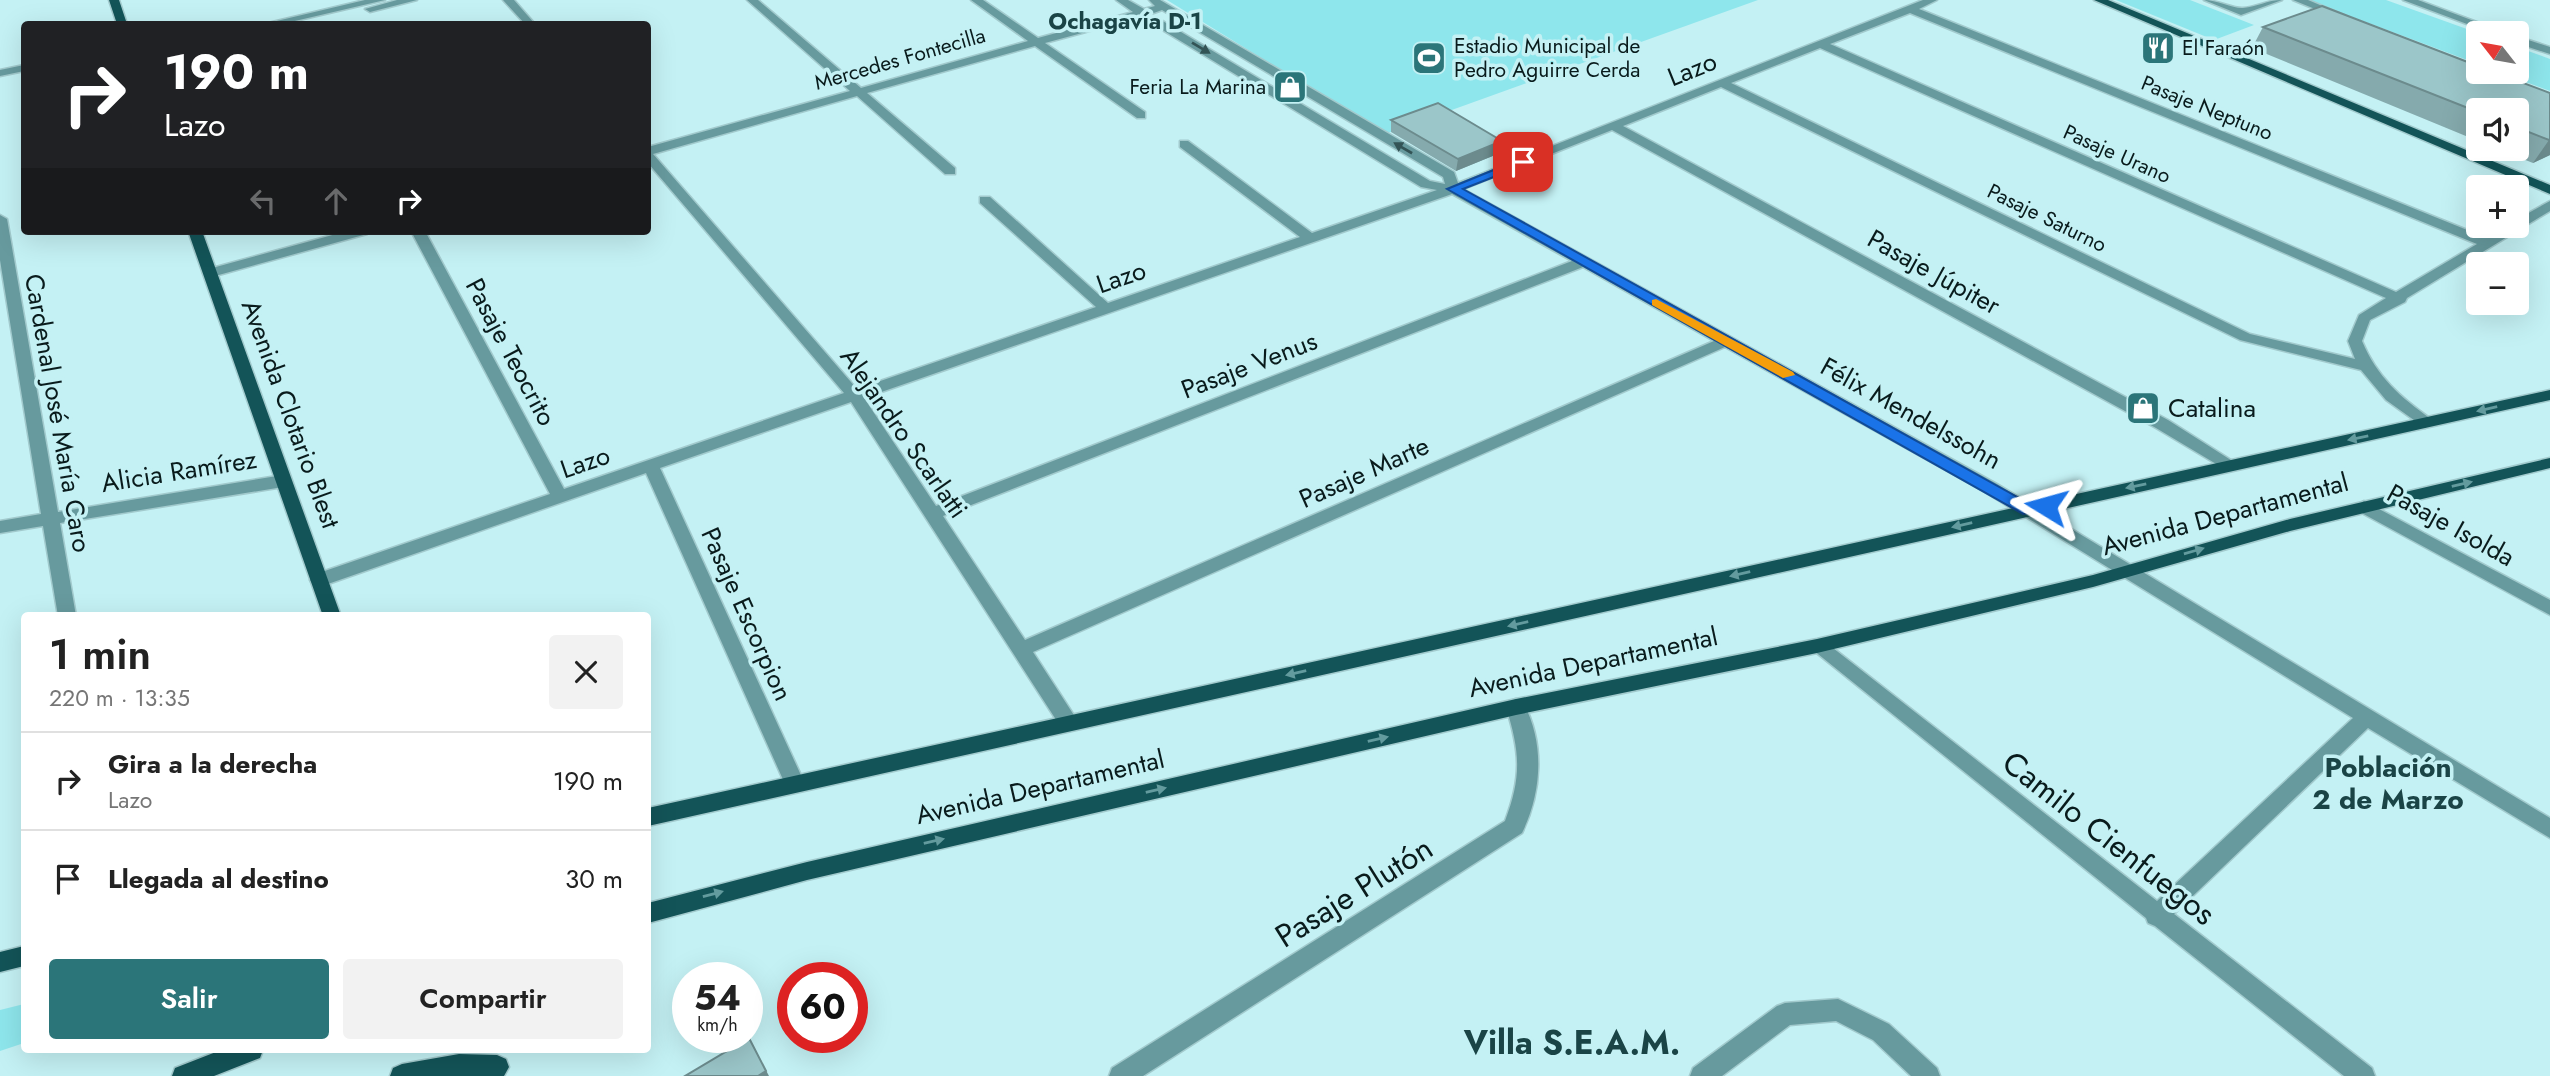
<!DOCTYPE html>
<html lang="es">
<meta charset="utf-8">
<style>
body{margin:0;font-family:Jost,sans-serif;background:#f2f2f2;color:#222;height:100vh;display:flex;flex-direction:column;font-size:26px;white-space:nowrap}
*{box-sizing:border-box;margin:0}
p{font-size:23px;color:#767676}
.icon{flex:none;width:38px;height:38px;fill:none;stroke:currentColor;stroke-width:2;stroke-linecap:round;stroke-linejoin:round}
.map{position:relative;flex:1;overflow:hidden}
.drawer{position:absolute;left:21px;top:612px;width:630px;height:441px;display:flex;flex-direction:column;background:#fff;border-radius:7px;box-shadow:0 7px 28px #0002}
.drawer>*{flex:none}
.guide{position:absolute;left:21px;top:21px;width:630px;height:214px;border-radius:7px;box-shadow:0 7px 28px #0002;background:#202124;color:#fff;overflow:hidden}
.needle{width:46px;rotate:301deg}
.controls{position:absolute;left:2466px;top:21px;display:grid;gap:14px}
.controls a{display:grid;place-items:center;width:63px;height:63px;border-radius:7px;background:#fff;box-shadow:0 7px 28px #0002;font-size:35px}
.speed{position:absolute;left:672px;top:962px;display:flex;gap:14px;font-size:35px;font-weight:700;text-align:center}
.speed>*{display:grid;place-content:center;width:91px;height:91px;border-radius:50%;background:#fff;box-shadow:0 7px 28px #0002;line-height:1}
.speed small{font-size:18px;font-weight:400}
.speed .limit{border:10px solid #d22;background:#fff;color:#111}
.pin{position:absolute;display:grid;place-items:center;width:60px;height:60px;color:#fff;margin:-30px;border-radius:14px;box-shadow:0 4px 10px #0006}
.me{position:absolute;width:77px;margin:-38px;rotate:278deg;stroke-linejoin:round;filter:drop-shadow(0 0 5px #0008)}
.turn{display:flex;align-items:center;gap:24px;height:147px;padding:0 28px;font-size:32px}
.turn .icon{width:91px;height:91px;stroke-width:2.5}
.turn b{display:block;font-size:49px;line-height:60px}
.lanes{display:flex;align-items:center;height:66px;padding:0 28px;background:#0003;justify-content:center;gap:35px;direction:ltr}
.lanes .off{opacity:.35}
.round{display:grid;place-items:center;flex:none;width:74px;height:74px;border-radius:7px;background:#f2f2f2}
.headline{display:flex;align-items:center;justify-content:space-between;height:119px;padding:0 28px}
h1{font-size:42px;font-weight:600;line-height:52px}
.button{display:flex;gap:14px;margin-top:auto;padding:14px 28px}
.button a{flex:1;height:80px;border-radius:7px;background:#2b7579;color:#fff;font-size:28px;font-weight:600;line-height:80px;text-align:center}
.button a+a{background:#f2f2f2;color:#222}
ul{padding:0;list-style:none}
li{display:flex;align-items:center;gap:21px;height:98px;padding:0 28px;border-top:2px solid #e0e0e0}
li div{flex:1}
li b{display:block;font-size:26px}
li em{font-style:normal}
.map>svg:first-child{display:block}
.green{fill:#8ee6ec}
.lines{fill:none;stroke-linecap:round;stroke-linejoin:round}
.minor-casing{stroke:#a2cacd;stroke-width:3}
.major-casing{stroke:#a2cacd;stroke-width:3}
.minor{fill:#679a9e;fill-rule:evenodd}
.major{fill:#135458;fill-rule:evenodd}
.wall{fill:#85aaad}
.shaded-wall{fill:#6c8b8d}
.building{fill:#9bc6c9;stroke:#6c8b8d;stroke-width:2}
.oneway{fill:#335456}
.oneway2{fill:#639b9e}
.route{fill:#1a73e8;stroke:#114b97;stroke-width:2}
.slow{fill:#f59e0b}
.labels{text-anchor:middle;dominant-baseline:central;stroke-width:7;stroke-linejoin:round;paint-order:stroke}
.far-poi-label{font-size:21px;fill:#091b1c;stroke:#c4f1f4;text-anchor:start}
.far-street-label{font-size:21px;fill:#091b1c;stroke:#c4f1f4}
.far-neighbourhood-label{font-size:23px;font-weight:bold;fill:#1a4446;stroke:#c4f1f4}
.street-label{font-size:26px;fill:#091b1c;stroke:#c4f1f4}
.poi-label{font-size:26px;fill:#091b1c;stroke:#c4f1f4;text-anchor:start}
.neighbourhood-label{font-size:28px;font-weight:bold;fill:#1a4446;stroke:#c4f1f4}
.near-street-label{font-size:32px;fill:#091b1c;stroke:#c4f1f4}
.near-neighbourhood-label{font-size:33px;font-weight:bold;fill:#1a4446;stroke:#c4f1f4}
</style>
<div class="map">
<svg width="2550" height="1076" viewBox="0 0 2550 1076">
<rect width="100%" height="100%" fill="#c4f1f4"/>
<!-- green -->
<path class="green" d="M1167 0H1758L1385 134Z
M2116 0H2190L2254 25 2214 40Z
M2307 0H2386L2478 33V64Z
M2517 47 2550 59V91L2499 72H2516Z
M24 1004V1043L0 1051V1010Z"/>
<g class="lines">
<!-- minor casing -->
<g class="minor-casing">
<path id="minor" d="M365 0H385L282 24H264Z
M397 0H417L370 12 365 9Z
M503 0H514L535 24H525Z
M747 0H758L861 88 1028 41 971 0H983L1038 38 1133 12 1116 0H1128L1144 9 1155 6 1149 0H1160L1454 172 1458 183 1923 0H1937L1919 9 2487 238 2506 226H2516V220L2550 201V211L2407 298 2405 302 2370 320 2362 341C2377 377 2400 397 2431 419L2433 423 2425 428 2386 400 2361 370 2240 340 1721 87 1623 126 2168 420 2234 462 2236 466 2234 470 2228 471 2156 428 1612 130 1463 189 1997 484 2550 818V838L2368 728 2174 914 2372 1068 2375 1076H2344L2155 926 2148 923 2146 918 1808 646 1810 641H1824L2157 901 2353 718 1985 492 1725 347 1033 652 1079 723 1076 729 1069 731 1062 729 851 402 660 468 805 784 802 790 795 792 788 790 785 784 646 473 325 585H313L310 580 313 575 550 494 411 231H425L564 489 844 393 648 163V147L850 91ZM1162 10 1443 177 1445 184 1430 181 1151 14ZM1910 13 2477 244 2396 292 1830 44ZM1141 17 1421 187 1437 190 1312 233 1188 141H1180V147L1300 237 1108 303 990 197H980V203L1096 307 857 389 653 154 857 96 945 174H955V168L867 93 1035 46 1137 118H1145V112L1045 43ZM1820 48 2386 298 2359 315 2348 341 2355 359 2250 334 1731 83ZM1452 194 1572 261 936 506 864 398ZM1583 267 1714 341 1025 640 943 516Z
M2204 0C2217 0 2234 9 2243 8 2257 7 2267 0 2282 0L2241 15Z
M2293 0H2308L2346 16 2337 18Z
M2403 0H2418L2506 33H2491Z
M2516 36 2550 47V54L2516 43Z
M24 65V71L0 76V70Z
M0 215 7 219 58 512 283 475 291 481 283 487 60 523 76 616H58L43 526 0 533V521L41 514 0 260Z
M347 231H369L367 234 215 276 210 277 203 273 205 270Z
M2364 501 2550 600V615L2358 511 2355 507Z
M1516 699 1523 702C1545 743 1542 792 1522 833L1143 1076H1109L1112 1068 1505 821C1522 776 1520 752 1506 707L1509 702Z
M1838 999 1889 1024 1937 1068 1940 1076H1911L1873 1040 1836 1021 1790 1025 1722 1076H1690L1693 1068 1777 1006 1785 1003Z"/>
</g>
<!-- major casing -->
<g class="major-casing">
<path id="major" d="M109 0H119L127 24H117Z
M2094 0H2108L2550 185V194Z
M188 231H202L341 616H323Z
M2550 390V400L648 826V808Z
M2550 458V468L2290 531 2093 587 1817 653 1516 715 807 880 648 923V903L807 862 1516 699 1817 639 2093 575 2290 519Z
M24 946V966L0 972V952Z
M221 1050H263L260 1058 214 1076H172L175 1068Z
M459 1054 497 1055 506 1059 509 1067 504 1076H390L393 1068 402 1064Z"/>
</g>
<!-- minor -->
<use href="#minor" class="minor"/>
<!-- major -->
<use href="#major" class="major"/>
</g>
<!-- wall -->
<path class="wall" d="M2263 27 2550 93V155L2533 163 2498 149H2516V110H2478V141L2252 48Z
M1391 120 1500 153 1456 171 1391 132Z"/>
<!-- shaded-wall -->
<path class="shaded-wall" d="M2549 140H2550V155L2533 163Z
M1502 141 1500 153 1456 171 1458 159Z
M749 1038 769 1076H758Z"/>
<!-- building -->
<path class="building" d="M2322 6 2478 66V72H2494L2550 93V140H2549L2516 127V110H2478V112L2263 27Z
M1438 103 1502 141 1458 159 1391 120Z
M749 1038 766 1071 758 1076H685Z"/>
<!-- one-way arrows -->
<defs><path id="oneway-solid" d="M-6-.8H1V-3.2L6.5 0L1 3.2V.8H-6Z" transform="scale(1.75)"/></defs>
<g class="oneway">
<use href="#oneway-solid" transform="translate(1201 48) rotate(31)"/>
<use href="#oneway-solid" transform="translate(1403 148) rotate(-150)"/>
</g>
<g class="oneway2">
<use href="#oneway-solid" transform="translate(2487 409) rotate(167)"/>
<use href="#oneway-solid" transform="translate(2358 438) rotate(168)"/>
<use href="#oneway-solid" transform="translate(2462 484) rotate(-13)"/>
<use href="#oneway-solid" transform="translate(2136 486) rotate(168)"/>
<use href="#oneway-solid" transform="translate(1962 525) rotate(167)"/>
<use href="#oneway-solid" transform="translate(2194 551) rotate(-16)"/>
<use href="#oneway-solid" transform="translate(1740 574) rotate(167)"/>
<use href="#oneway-solid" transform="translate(1518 624) rotate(167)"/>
<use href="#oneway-solid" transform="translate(1296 673) rotate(167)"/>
<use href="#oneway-solid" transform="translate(1378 739) rotate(-13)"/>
<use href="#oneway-solid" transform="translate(1156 790) rotate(-13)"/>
<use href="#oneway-solid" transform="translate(934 841) rotate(-13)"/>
<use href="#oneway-solid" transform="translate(713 894) rotate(-15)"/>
</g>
<!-- route -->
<path class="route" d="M1523 158 1529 162 1527 164 1463 189 2030 504 2051 502V510L2023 514 1447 189Z"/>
<!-- slow -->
<path class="slow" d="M1656 299 1793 372 1795 375 1783 378 1652 305V300Z"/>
<!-- icons -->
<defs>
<g id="restaurant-square" transform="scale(1.75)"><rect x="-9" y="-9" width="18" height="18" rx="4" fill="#2b7579" stroke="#c4f1f4"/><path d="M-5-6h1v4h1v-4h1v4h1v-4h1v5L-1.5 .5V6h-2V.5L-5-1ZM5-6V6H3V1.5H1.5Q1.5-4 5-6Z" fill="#fff"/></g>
<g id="stadium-square" transform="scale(1.75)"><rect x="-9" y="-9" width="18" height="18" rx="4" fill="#2b7579" stroke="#c4f1f4"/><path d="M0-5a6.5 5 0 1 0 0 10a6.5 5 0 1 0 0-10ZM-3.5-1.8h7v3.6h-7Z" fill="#fff"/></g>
<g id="shop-square" transform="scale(1.75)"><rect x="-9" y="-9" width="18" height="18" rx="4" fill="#2b7579" stroke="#c4f1f4"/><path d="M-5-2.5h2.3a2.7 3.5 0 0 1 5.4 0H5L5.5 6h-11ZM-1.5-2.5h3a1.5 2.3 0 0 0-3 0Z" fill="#fff"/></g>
</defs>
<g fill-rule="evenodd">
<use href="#restaurant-square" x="2158" y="48"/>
<use href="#stadium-square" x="1429" y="58"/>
<use href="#shop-square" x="1290" y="87"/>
<use href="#shop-square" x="2143" y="408"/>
</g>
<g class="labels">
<!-- far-poi labels -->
<g class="far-poi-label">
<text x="1454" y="46">Estadio Municipal de<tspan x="1454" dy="24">Pedro Aguirre Cerda</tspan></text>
<text x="2182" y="48">El Faraón</text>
<text x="1266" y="87" text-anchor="end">Feria La Marina</text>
</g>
<!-- far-street labels -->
<g class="far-street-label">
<text transform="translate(900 59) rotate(-16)">Mercedes Fontecilla</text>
<text transform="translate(2207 108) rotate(22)">Pasaje Neptuno</text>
<text transform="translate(2117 154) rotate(24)">Pasaje Urano</text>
<text transform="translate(2047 218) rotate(26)">Pasaje Saturno</text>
</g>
<!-- far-neighbourhood labels -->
<g class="far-neighbourhood-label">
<text x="1125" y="21">Ochagavía D-1</text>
</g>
<!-- street labels -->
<g class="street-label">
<text transform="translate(1692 69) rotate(-22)">Lazo</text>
<text transform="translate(1934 272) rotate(29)">Pasaje Júpiter</text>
<text transform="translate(1121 277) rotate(-19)">Lazo</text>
<text transform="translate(511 352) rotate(62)">Pasaje Teocrito</text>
<text transform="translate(1249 365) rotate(-21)">Pasaje Venus</text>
<text transform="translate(58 413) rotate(80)">Cardenal José María Caro</text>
<text transform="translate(1911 413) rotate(29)">Félix Mendelssohn</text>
<text transform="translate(291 414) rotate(70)">Avenida Clotario Blest</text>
<text transform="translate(904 433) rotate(55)">Alejandro Scarlatti</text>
<text transform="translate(585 462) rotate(-19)">Lazo</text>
<text transform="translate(179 471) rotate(-9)">Alicia Ramírez</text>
<text transform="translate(1364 472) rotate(-24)">Pasaje Marte</text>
<text transform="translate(2225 514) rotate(-15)">Avenida Departamental</text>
<text transform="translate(2451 525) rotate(29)">Pasaje Isolda</text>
<text transform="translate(747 614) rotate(66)">Pasaje Escorpion</text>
<text transform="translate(1593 662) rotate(-12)">Avenida Departamental</text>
<text transform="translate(1040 787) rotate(-13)">Avenida Departamental</text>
</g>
<!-- poi labels -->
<g class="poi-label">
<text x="2168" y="408">Catalina</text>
</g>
<!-- neighbourhood labels -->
<g class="neighbourhood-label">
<text x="2388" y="767">Población<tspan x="2388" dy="32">2 de Marzo</tspan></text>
</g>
<!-- near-street labels -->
<g class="near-street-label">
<text transform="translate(2109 838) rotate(38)">Camilo Cienfuegos</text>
<text transform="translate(1354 892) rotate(-32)">Pasaje Plutón</text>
</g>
<!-- near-neighbourhood labels -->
<g class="near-neighbourhood-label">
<text x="1572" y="1042">Villa S.E.A.M.</text>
</g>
</g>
</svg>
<div class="controls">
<a><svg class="needle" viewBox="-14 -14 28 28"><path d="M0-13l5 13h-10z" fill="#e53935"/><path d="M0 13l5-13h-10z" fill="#767676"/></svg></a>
<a><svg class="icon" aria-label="sound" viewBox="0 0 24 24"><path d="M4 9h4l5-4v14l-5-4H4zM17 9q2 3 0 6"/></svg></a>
<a>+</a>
<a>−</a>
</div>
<div class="speed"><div>54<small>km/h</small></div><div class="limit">60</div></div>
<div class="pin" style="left:1523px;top:162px;background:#d93025"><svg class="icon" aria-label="arrive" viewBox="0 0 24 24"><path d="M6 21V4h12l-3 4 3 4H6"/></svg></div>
<svg class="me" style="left:2046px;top:506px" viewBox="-20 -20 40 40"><path d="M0-17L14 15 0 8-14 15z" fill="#1a73e8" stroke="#fff" stroke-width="4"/></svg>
<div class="guide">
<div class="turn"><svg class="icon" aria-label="right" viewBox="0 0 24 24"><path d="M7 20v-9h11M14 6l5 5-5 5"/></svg><div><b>190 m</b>Lazo</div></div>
<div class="lanes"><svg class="icon off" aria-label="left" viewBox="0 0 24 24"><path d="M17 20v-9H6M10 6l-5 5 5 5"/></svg><svg class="icon off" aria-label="ahead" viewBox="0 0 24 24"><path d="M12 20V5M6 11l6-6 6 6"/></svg><svg class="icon" aria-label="right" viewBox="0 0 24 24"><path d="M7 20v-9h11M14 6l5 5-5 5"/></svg></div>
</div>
<section class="drawer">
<div class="headline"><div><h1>1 min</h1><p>220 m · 13:35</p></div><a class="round"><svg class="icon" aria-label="close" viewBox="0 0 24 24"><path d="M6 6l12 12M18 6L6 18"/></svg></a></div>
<ul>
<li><svg class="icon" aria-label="right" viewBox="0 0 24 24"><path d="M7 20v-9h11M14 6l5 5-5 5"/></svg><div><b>Gira a la derecha</b><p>Lazo</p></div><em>190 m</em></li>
<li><svg class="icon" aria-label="arrive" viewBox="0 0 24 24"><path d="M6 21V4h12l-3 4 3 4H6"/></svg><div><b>Llegada al destino</b></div><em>30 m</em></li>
</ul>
<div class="button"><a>Salir</a><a>Compartir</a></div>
</section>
</div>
